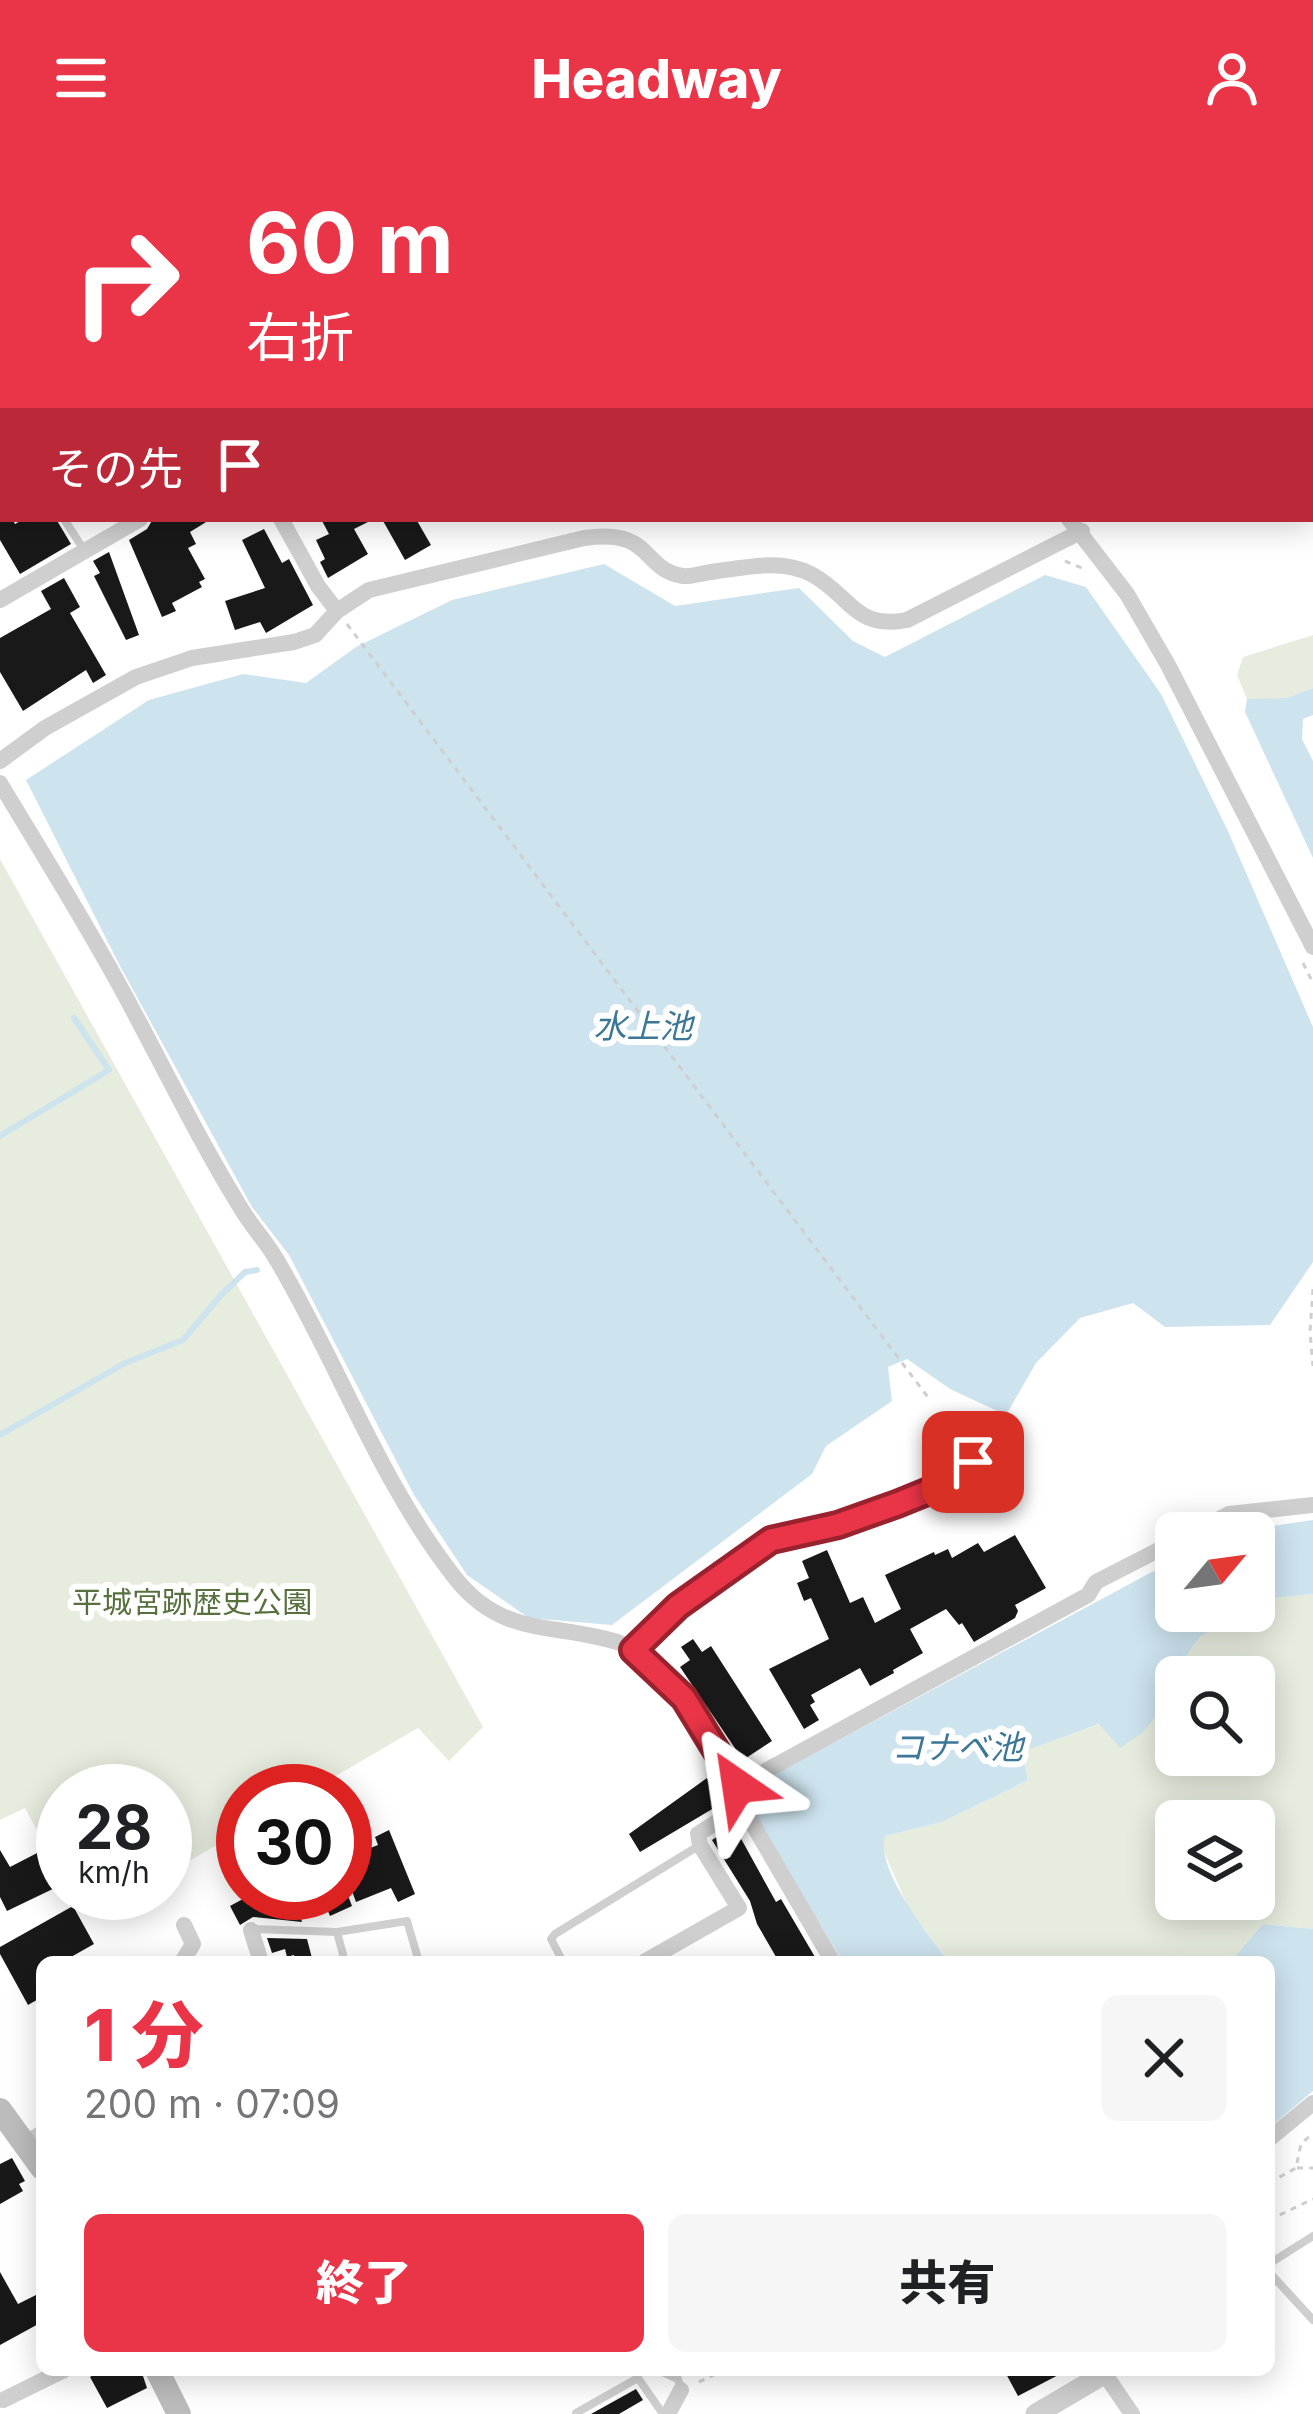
<!DOCTYPE html>
<html lang="ja">
<meta charset="utf-8">
<style>
body{margin:0;font-family:Inter,"Noto Sans JP",sans-serif;background:#f6f6f6;color:#202124;height:100vh;display:flex;flex-direction:column;font-size:45px;white-space:nowrap}
*{box-sizing:border-box;margin:0}
p{font-size:39px;color:#757577}
.icon{flex:none;width:66px;height:66px;fill:none;stroke:currentColor;stroke-width:2;stroke-linecap:round;stroke-linejoin:round}
.map{position:relative;flex:1;overflow:hidden}
.details{position:absolute;left:36px;top:1800px;width:1239px;height:420px;display:flex;flex-direction:column;background:#fff;border-radius:18px;box-shadow:0 6px 30px #0003}
.details>*{flex:none}
.banner{position:absolute;left:0px;top:0px;width:1314px;height:366px;box-shadow:0 6px 30px #0003;background:#ea3447;color:#fff;overflow:hidden}
.needle{width:78px;rotate:61deg}
.controls{position:absolute;left:1155px;top:1356px;display:grid;gap:24px}
.controls a{display:grid;place-items:center;width:120px;height:120px;border-radius:18px;background:#fff;box-shadow:0 6px 30px #0003;font-size:60px}
.speed{position:absolute;left:36px;top:1608px;display:flex;gap:24px;font-size:60px;font-weight:700;text-align:center}
.speed>*{display:grid;place-content:center;width:156px;height:156px;border-radius:50%;background:#fff;box-shadow:0 6px 30px #0003;line-height:1}
.speed small{font-size:30px;font-weight:400}
.speed .limit{border:18px solid #d22;background:#fff;color:#111}
.pin{position:absolute;display:grid;place-items:center;width:102px;height:102px;color:#fff;margin:-51px;border-radius:24px;box-shadow:0 6px 18px #0006}
.me{position:absolute;width:132px;margin:-66px;rotate:328deg;stroke-linejoin:round;filter:drop-shadow(0 0 9px #0008)}
.turn{display:flex;align-items:center;gap:42px;height:252px;padding:0 48px;font-size:54px}
.turn .icon{width:156px;height:156px;stroke-width:2.5}
.turn b{display:block;font-size:84px;line-height:102px}
.then{display:flex;align-items:center;height:114px;padding:0 48px;background:#0003;gap:24px;font-size:45px}
.round{display:grid;place-items:center;flex:none;width:126px;height:126px;border-radius:18px;background:#f6f6f6}
.head{display:flex;align-items:center;justify-content:space-between;height:204px;padding:0 48px}
h1{font-size:72px;font-weight:800;line-height:90px;color:#ea3447}
.action{display:flex;gap:24px;margin-top:auto;padding:24px 48px}
.action a{flex:1;height:138px;border-radius:18px;background:#ea3447;color:#fff;font-size:48px;font-weight:800;line-height:138px;text-align:center}
.action a+a{background:#f6f6f6;color:#202124}
header{display:flex;justify-content:space-between;align-items:center;height:156px;padding:0 48px;background:#ea3447;color:#fff;font-size:54px;font-weight:800}
.map>svg:first-child{display:block}
.green{fill:#e6ecde;fill-rule:evenodd}
.water{fill:#cde3ee}
.lines{fill:none;stroke-linecap:round;stroke-linejoin:round}
.stream{stroke:#cde3ee;stroke-width:6}
.building{fill:#191919}
.path{stroke:#cfcfcf;stroke-width:3;stroke-dasharray:6 6;stroke-linecap:butt}
.service{stroke:#cfcfcf;stroke-width:8}
.minor{stroke:#cfcfcf;stroke-width:16}
.tertiary{stroke:#cfcfcf;stroke-width:21}
.secondary{stroke:#bcbcbc;stroke-width:24}
.route-casing{stroke:#98222e;stroke-width:30}
.route{stroke:#ea3447;stroke-width:21}
.labels{text-anchor:middle;dominant-baseline:central;stroke-width:12;stroke-linejoin:round;paint-order:stroke}
.park-label{font-size:30px;fill:#57703d;stroke:#fff}
.water-label{font-size:33px;font-style:italic;fill:#3d7798;stroke:#fff}
</style>
<header><svg class="icon" aria-label="menu" viewBox="0 0 24 24"><path d="M4 6h16M4 12h16M4 18h16"/></svg>Headway<svg class="icon" aria-label="person" viewBox="0 0 24 24"><circle cx="12" cy="8" r="4"/><path d="M4 21q1-7 8-7t8 7"/></svg></header>
<div class="map">
<svg width="1313" height="2258" viewBox="0 0 1313 2258">
<rect width="100%" height="100%" fill="#fff"/>
<!-- green -->
<path class="green" d="M1313 479V532L1282 544 1247 543 1237 519 1243 501Z
M0 703 483 1571 449 1605 418 1572 310 1635H243V1674L165 1719V1635H63V1723L25 1652 0 1664Z
M1313 1438V1773L1263 1768 1230 1806H949L908 1751 882 1691 885 1680 942 1666 1028 1624 1021 1596 1100 1568 1121 1591 1159 1557 1175 1515 1200 1481 1244 1455H1254V1449L1264 1443ZM1176 1521H1254V1599H1176ZM1176 1665H1254V1743H1176Z"/>
<!-- water -->
<path class="water" d="M604 408 675 450 799 432 853 485 885 501 1045 419 1086 431 1161 538 1227 673 1313 871V1106L1270 1169 1165 1171 1133 1147 1080 1162 1036 1207 1006 1259 950 1233 907 1203 888 1211 892 1245 826 1290 812 1318 612 1469 529 1462 467 1419 414 1339 289 1099 252 1051 120 810 26 624 149 544 243 518 306 527 356 491 452 444Z
M1313 532V559L1303 563 1302 583 1313 605V702L1245 556 1247 543 1287 542Z
M1313 1364V1438L1264 1443 1254 1449V1377H1225Z
M1176 1403V1455H1244L1200 1481 1175 1515 1159 1557 1142 1577 1120 1592 1099 1568 1022 1596 1028 1624 942 1666 885 1680C875 1714 929 1779 949 1806H843L751 1654 757 1628Z
M1263 1768 1313 1773V1935L1269 1972V1806H1230Z"/>
<g class="lines">
<!-- stream -->
<path class="stream" d="M0 980 109 914 74 862
M0 1279 125 1207 183 1184 221 1139 245 1116 257 1114"/>
</g>
<!-- building -->
<path class="building" d="M0 363H12L15 368 24 363H56L71 388 20 418 0 384Z
M153 363H211L190 376 196 388 188 392 205 423 199 426 202 431 172 447 176 455 162 461 129 384 147 373Z
M321 363H374L354 373 368 398 328 422 320 406 325 403 316 384 329 378Z
M382 363H416L431 389 405 404Z
M264 373 282 407 289 403 313 449 266 477 260 466 235 474 225 445 265 432 242 384Z
M109 396 139 479 126 484 94 420 100 417 93 405Z
M64 422 80 451 70 457 106 519 93 527 86 514 23 555 0 516V482L51 453 41 435Z
M1015 1379 1046 1432 1015 1449 1018 1455 1015 1462 974 1486 962 1467 959 1469 946 1453 910 1473 923 1497 893 1514 894 1517 870 1530 860 1512 811 1539 815 1546 810 1549 819 1564 804 1573 769 1513 829 1483 811 1442 804 1445 797 1427 809 1422 802 1405 827 1394 850 1447 863 1441 875 1467 901 1453 885 1419 934 1396 935 1399 948 1393 952 1402 978 1387 984 1396Z
M693 1483 702 1496 711 1490 772 1585 743 1604 680 1511 690 1504 681 1491Z
M707 1622 719 1649 640 1696 629 1678Z
M734 1670 776 1746 781 1743 815 1801 805 1806H779L757 1768 750 1745 712 1684Z
M389 1674 415 1738 398 1746 391 1732 356 1746 345 1716V1702L378 1689 375 1681Z
M0 1694 10 1711 41 1695 59 1730 7 1755 0 1741Z
M254 1737H347L352 1750 330 1760 323 1743 298 1753 302 1766 253 1761 240 1769 230 1750Z
M73 1750 94 1788 71 1801 73 1806H42V1841L28 1849 0 1798V1791Z
M267 1782 307 1783 313 1806H296L294 1799 287 1801 285 1793 272 1797Z
M12 2002 25 2025 19 2028 23 2035 0 2048V2008Z
M0 2116 18 2148 42 2136V2166L0 2189Z
M102 2214H141L147 2232 107 2252 90 2221Z
M1004 2214H1068L1018 2240Z
M636 2233 643 2244 619 2258H591Z"/>
<g class="lines">
<!-- path -->
<path class="path" d="M1065 405 1084 413
M347 468 930 1244
M1303 807 1313 827
M1313 1133 1310 1176 1313 1210
M1297 2012H1313
M1269 2027 1296 2012 1301 1988 1313 1977
M1269 2064 1313 2043
M699 2226 724 2214"/>
<!-- service -->
<path class="service" d="M437 0 439 3
M225 3 228 0
M64 363 86 397
M254 1773 337 1776 407 1765 419 1806
M337 1776 345 1806
M563 1806 551 1783 555 1778 700 1689
M1269 2108 1313 2080
M1269 2116 1313 2164
M658 2214 678 2223 681 2234
M576 2257 638 2222 663 2258"/>
<!-- minor -->
<path class="minor" d="M273 0 274 3
M676 0 677 3
M325 3 331 0
M712 3 717 0
M281 363 318 430 337 455
M1069 363 1127 438 1168 509 1313 791
M0 444 140 363
M0 605 45 572 136 521 192 502 294 486 315 479 337 455 369 434 584 382C654 372 640 413 683 420 691 421 703 417 711 416 744 412 780 402 811 418 851 439 854 474 907 464L1082 375
M0 627C39 692 79 756 116 823 158 899 196 980 242 1054 253 1072 268 1088 278 1106 340 1211 380 1327 456 1423 504 1483 557 1466 620 1487 666 1502 734 1605 742 1650L833 1806
M1192 1377 1229 1358 1313 1349
M633 1494 678 1450 771 1385 838 1369 897 1348 929 1335 973 1307
M738 1630 1088 1439 1096 1426 1176 1385
M251 1774 261 1806
M182 1806 193 1788 184 1769
M644 1806 739 1752 700 1689 698 1678 742 1650
M1269 1983 1313 1947
M25 1988 42 1977
M1102 2214 1132 2258
M3 2244 64 2214
M668 2258 681 2234"/>
<!-- tertiary -->
<path class="tertiary" d="M1036 2258 1104 2218"/>
<!-- secondary -->
<path class="secondary" d="M0 1954 42 2012
M157 2214 179 2258"/>
</g>
<g class="lines">
<!-- route casing -->
<g class="route-casing">
<path id="route" d="M738 1630 684 1542 633 1494 678 1450 771 1384 838 1369 897 1348 929 1335 973 1306"/>
</g>
<!-- route -->
<use href="#route" class="route"/>
</g>
<g class="labels">
<!-- park labels -->
<g class="park-label">
<text x="192" y="1446">平城宮跡歴史公園</text>
</g>
<!-- water labels -->
<g class="water-label">
<text x="643" y="870">水上池</text>
<text x="957" y="1591">コナベ池</text>
</g>
</g>
</svg>
<div class="controls">
<a><svg class="needle" viewBox="-14 -14 28 28"><path d="M0-13l5 13h-10z" fill="#e53935"/><path d="M0 13l5-13h-10z" fill="#757577"/></svg></a>
<a><svg class="icon" aria-label="search" viewBox="0 0 24 24"><circle cx="10" cy="10" r="6"/><path d="M15 15l6 6"/></svg></a>
<a><svg class="icon" aria-label="layers" viewBox="0 0 24 24"><path d="M12 4l9 5-9 5-9-5zM3 14l9 5 9-5"/></svg></a>
</div>
<div class="speed"><div>28<small>km/h</small></div><div class="limit">30</div></div>
<div class="pin" style="left:973px;top:1306px;background:#d93025"><svg class="icon" aria-label="arrive" viewBox="0 0 24 24"><path d="M6 21V4h12l-3 4 3 4H6"/></svg></div>
<svg class="me" style="left:738px;top:1630px" viewBox="-20 -20 40 40"><path d="M0-17L14 15 0 8-14 15z" fill="#ea3447" stroke="#fff" stroke-width="4"/></svg>
<div class="banner">
<div class="turn"><svg class="icon" aria-label="right" viewBox="0 0 24 24"><path d="M7 20v-9h11M14 6l5 5-5 5"/></svg><div><b>60 m</b>右折</div></div>
<div class="then">その先<svg class="icon" aria-label="arrive" viewBox="0 0 24 24"><path d="M6 21V4h12l-3 4 3 4H6"/></svg></div>
</div>
<section class="details">
<div class="head"><div><h1>1 分</h1><p>200 m · 07:09</p></div><a class="round"><svg class="icon" aria-label="close" viewBox="0 0 24 24"><path d="M6 6l12 12M18 6L6 18"/></svg></a></div>
<div class="action"><a>終了</a><a>共有</a></div>
</section>
</div>
